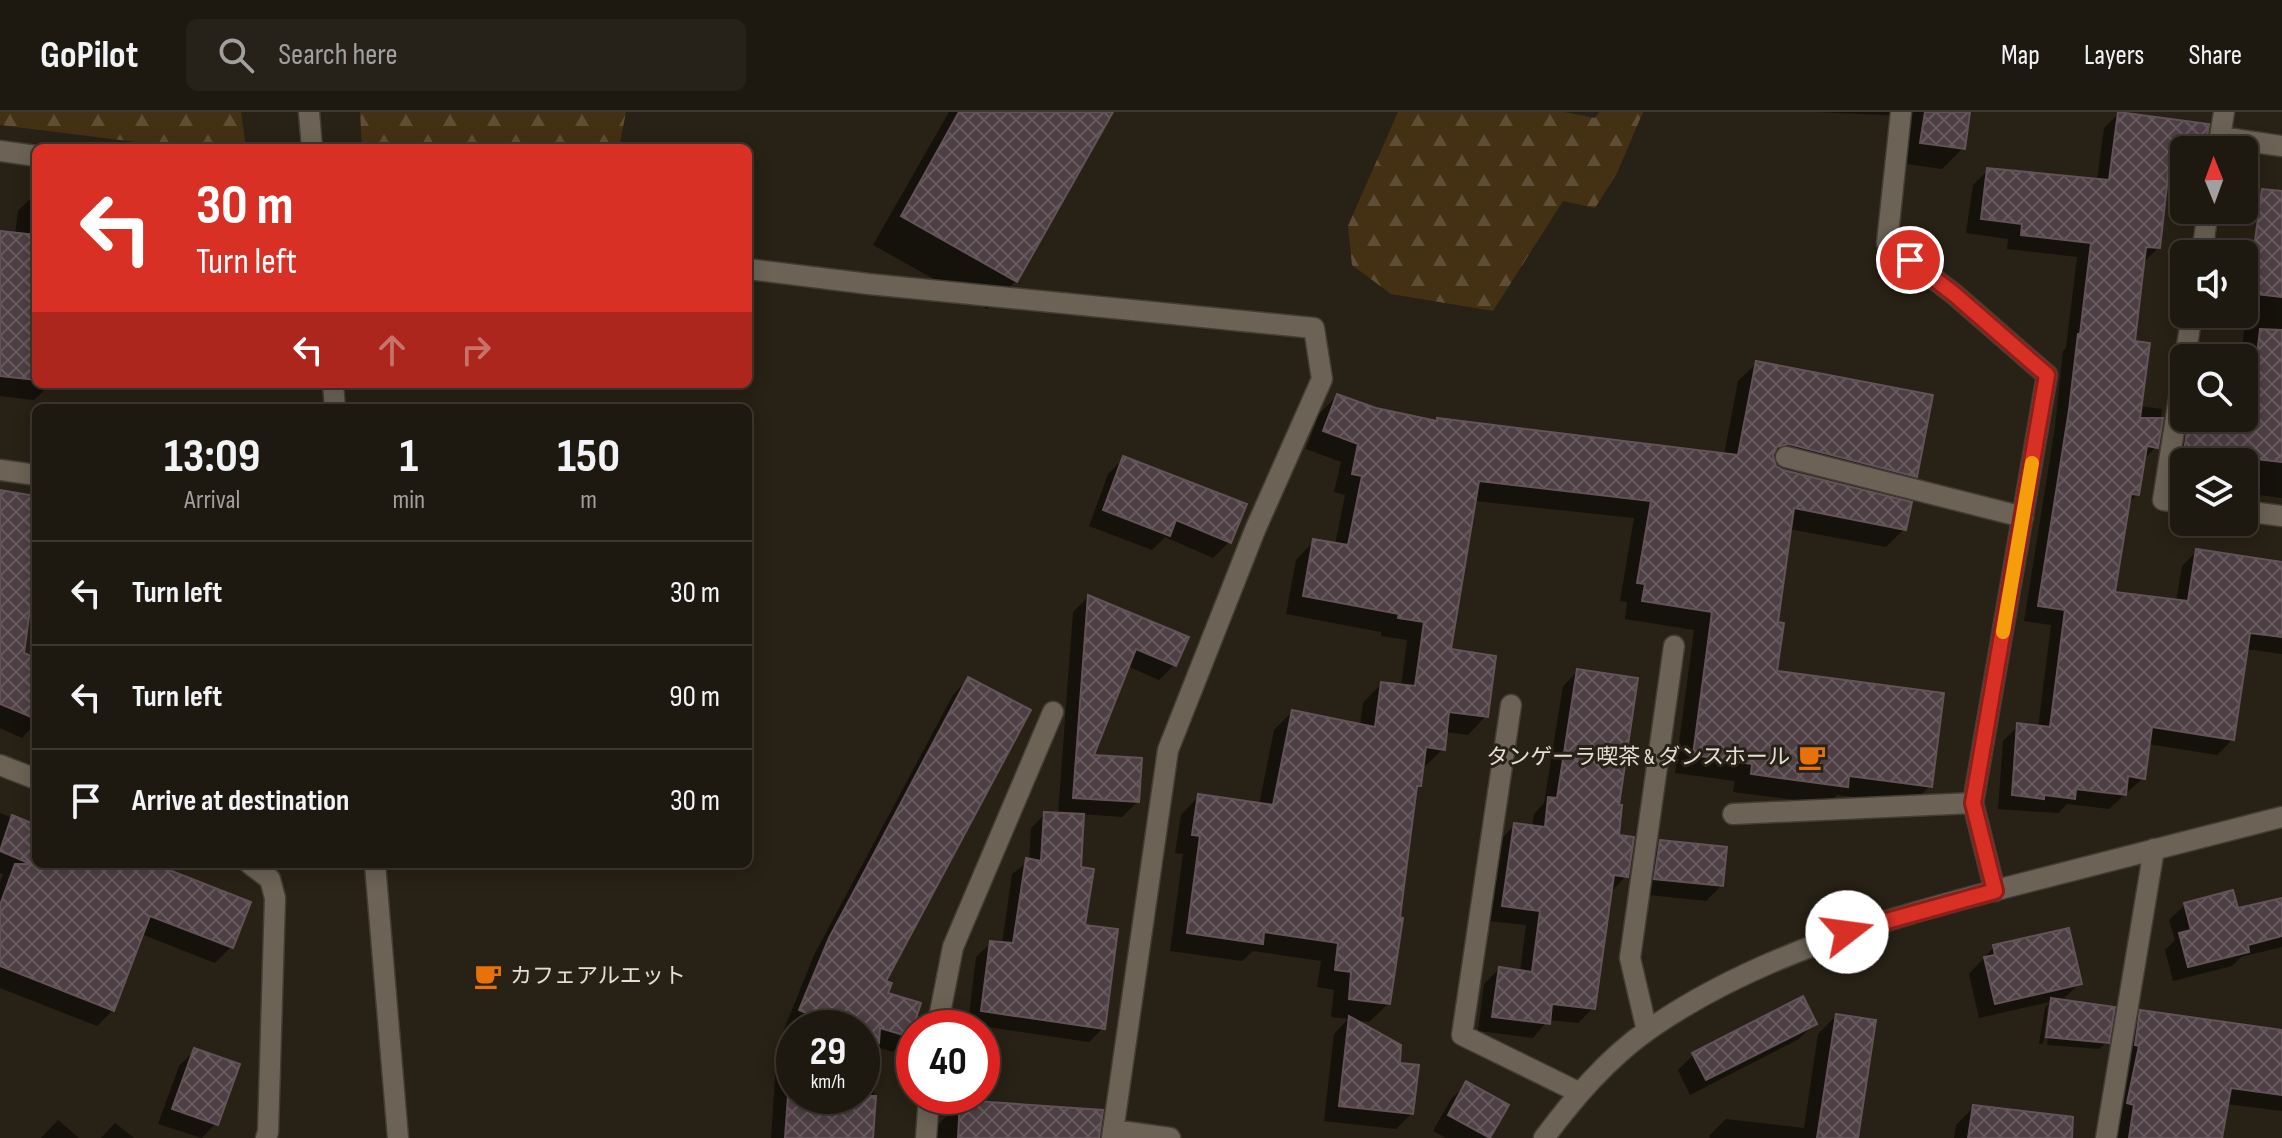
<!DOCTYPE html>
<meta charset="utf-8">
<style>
body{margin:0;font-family:"Sofia Sans Condensed","Noto Sans JP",sans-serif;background:#262219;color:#f1f3f6;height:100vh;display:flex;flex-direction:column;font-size:30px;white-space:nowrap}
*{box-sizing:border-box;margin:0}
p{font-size:26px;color:#a1a09f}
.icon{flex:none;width:44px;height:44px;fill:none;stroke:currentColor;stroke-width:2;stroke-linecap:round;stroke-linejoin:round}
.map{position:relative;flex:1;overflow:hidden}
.side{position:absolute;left:32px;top:292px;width:720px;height:464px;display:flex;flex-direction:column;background:#1e1910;border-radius:12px;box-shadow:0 4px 20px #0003,0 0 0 2px #3c3830}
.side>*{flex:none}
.hud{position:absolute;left:32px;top:32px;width:720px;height:244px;border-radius:12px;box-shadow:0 4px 20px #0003,0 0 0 2px #3c3830;background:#d93025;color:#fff;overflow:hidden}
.needle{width:52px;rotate:359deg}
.tools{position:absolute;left:2170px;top:24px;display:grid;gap:16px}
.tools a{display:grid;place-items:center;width:88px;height:88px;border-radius:12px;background:#1e1910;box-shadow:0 4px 20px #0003,0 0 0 2px #3c3830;font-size:40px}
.speed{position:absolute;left:776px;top:898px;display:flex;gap:16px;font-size:40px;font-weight:700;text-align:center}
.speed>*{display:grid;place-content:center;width:104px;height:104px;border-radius:50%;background:#1e1910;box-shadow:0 4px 20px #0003,0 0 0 2px #3c3830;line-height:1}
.speed small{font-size:20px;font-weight:400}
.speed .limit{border:12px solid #d22;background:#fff;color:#111}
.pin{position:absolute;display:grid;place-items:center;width:68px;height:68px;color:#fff;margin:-34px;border:4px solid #fff;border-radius:50%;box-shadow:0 2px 8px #0007}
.me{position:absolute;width:88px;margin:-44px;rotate:75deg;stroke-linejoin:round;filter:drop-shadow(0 0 6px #0008)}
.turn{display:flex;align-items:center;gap:28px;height:168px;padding:0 32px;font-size:36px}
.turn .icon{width:104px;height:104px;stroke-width:2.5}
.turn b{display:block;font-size:56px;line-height:68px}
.lanes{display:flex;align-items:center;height:76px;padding:0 32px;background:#0003;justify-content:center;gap:40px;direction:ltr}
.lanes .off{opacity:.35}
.eta{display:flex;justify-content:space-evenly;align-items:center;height:136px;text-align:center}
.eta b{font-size:48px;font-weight:700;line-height:56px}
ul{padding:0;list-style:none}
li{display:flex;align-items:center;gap:24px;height:104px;padding:0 32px;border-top:2px solid #3c3830}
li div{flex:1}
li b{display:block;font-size:30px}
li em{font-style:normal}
header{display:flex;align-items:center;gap:48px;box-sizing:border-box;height:112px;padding:0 40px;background:#1e1910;border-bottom:2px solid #3c3830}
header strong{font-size:38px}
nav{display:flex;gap:44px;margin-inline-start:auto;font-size:28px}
.search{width:560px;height:72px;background:#262219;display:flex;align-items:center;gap:20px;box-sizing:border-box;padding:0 28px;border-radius:12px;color:#a1a09f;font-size:30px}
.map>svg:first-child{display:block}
.forest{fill:url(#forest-firs)}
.shadow{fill:#0007;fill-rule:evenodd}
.building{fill:url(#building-cross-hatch);stroke:#635359;stroke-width:2}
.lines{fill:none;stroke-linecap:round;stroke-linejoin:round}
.minor-casing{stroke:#433d35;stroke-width:23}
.minor{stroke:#6c6356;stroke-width:20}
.route-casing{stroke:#8d1f18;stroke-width:20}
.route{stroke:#d93025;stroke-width:14}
.slow{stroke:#f59e0b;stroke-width:14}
.labels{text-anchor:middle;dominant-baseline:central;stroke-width:6;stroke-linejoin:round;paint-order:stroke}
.poi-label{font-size:22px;fill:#e3ded7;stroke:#282115;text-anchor:end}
</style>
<header>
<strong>GoPilot</strong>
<div class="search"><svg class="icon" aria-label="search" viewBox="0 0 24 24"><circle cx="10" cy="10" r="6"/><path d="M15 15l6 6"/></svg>Search here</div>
<nav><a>Map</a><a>Layers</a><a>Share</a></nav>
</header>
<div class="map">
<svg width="2282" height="1026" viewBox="0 0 2282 1026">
<defs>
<pattern id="forest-firs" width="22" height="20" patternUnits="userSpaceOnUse" patternTransform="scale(2)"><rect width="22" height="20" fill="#443113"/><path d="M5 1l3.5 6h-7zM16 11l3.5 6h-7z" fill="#5f4e35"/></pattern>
<pattern id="building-cross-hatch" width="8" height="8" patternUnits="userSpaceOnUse" patternTransform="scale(2)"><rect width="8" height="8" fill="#4e3f44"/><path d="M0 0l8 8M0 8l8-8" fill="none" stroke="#675a5e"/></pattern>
</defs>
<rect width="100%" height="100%" fill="#282115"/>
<!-- forest -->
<path class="forest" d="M0 0H241L246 36H184L0 13Z
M360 0H626L619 36H362Z
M1398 0H1564L1595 6 1599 0H1643L1617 61 1595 96 1563 89 1493 199 1391 182 1352 153 1348 114Z"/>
<!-- shadow -->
<path class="shadow" d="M949 0H1111L1016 169 987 197 873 133Z
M1813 0H1968L1963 36 1942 57 1900 51 1907 4Z
M2119 1 2207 14 2204 38H2184V55L2167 53 2158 136 2142 152 2133 231 2139 294 2162 297 2156 335 2142 349 2137 382 2128 392 2113 481 2176 490 2182 454 2197 439 2282 451V542L2246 537 2232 628 2217 643 2148 632 2143 666 2109 697 2067 692 2058 701 1998 697 2003 629 2018 614 2038 616 2051 513 2024 509 2055 315 2063 239 2066 236 2077 145 2007 137 2008 127 1966 121 1973 73 1988 58 2097 69 2104 16ZM2067 673 2114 679V683L2066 677Z
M36 81V272H51L34 288 0 284V121L15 123 18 99Z
M2282 81V386L2244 381V350H2184V359L2167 357 2185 306H2244V246H2241L2246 201 2244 200V142H2218L2232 128 2274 134Z
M1757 251 1915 364 1896 382 1774 351V355L1904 417 1886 435 1789 417 1775 512V561L1930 674 1912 692 1837 683 1828 692 1733 680 1735 669 1675 661 1694 518 1625 507 1627 490 1620 489 1634 406 1474 389 1449 538 1486 604 1468 623 1445 620 1443 637 1424 655H1422L1419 673 1415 678 1388 892 1369 910 1351 908 1398 952 1411 1002 1396 1017 1324 1009 1334 922 1348 907 1331 905 1334 878 1317 875 1321 849 1253 839 1242 849 1170 839 1183 742 1175 741 1181 703 1199 684 1259 693 1274 618 1292 600 1360 614 1363 591 1381 572 1401 575 1407 528 1381 524V520L1286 502 1296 448 1314 429 1335 433 1345 383 1334 380 1341 350 1306 337 1319 302 1337 284 1375 298 1436 311 1724 343 1738 269Z
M1124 346 1229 430 1213 446 1165 425 1152 438 1089 414 1108 362Z
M0 380 36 386V438L22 543 36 549V618L31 616 22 626 0 616Z
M1088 485 1186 526 1174 553 1159 568 1127 554 1091 644 1137 690 1122 705 1082 702 1079 757 1083 815 1103 916 1089 930 968 912 976 845 991 831 1002 832 1012 762 1029 749 1031 716 1045 702H1058L1073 500Z
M1578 559 1617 695V725L1626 764 1612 779 1593 896 1578 911 1548 908 1533 926 1478 919 1484 872 1499 857 1520 860 1526 813 1488 809 1500 728 1515 713 1532 715 1534 702 1544 691 1563 574Z
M968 567 883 870 885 882 909 924 893 940 877 935 871 1026H771L777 935 814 843 953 583ZM794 916H862V984H794Z
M0 701 36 715V752H148L248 791 231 835 215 851 141 822 113 898 97 914 0 876V770L3 762 0 761Z
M1661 730 1722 773 1706 789 1640 782 1645 746Z
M2282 788V835L2241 845 2232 854 2173 869 2165 838 2175 828 2169 808 2185 793 2237 799Z
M1994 835 2080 871 2061 889 2107 930 2099 937 2047 933 2052 894H2048L2043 932H2039L2045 896 2050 890 1979 906 1969 862Z
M2141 901 2282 920V999L2226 992 2220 1026H2117L2120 1007 2113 1006 2126 916Z
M1836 904 1856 1026H1859H1710L1709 1024 1726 1007 1804 1016 1818 922Z
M1815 911 1799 927 1690 983 1678 958 1693 943Z
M195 938 216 1011 202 1026 158 1012 179 954Z
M1467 972 1489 1025 1487 1026H1446L1433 1019 1451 987Z
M961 990 1086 1026H937L938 1013Z
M1974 995 2039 1026H1954L1956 1013Z
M58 1008 79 1026H41Z
M115 1011 134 1026H101Z"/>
<!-- building -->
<path class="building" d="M959 0H1113L1017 170 901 104Z
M1925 0H1970L1965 37 1920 31Z
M2118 0 2209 12 2205 38 2171 37 2160 136 2146 135 2135 229 2150 231 2140 306H2163L2158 336 2147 334 2139 383 2131 382 2115 480 2188 489 2196 437 2282 450V525L2250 521 2234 628 2152 615 2145 667 2128 664 2126 683 2076 677 2075 687 2044 683V687L2012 683 2017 611 2050 615 2065 498 2038 494 2069 298 2078 222H2080L2091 131 2021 123 2022 112 1981 107 1987 56 2109 68Z
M2262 77 2282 79V185L2248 181 2250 164 2244 163V128L2255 129Z
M0 119 36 123V268L0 264Z
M2260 217 2282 218V350L2184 339 2189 306H2250Z
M1756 249 1933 283 1917 365 1789 332 1777 335 1773 343 1776 354 1783 358 1912 390 1906 418 1794 396 1778 510 1784 511 1777 559 1944 581 1932 675 1849 664 1848 675 1751 662 1752 652 1693 643 1712 500 1642 489 1645 472 1637 471 1651 389 1479 369 1451 537 1496 544 1488 605 1449 600 1445 638 1426 635 1421 674H1417L1400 805 1403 806 1390 892 1349 887 1351 860 1335 858 1338 831 1264 820 1263 832 1187 821 1200 724 1192 723 1198 682 1273 693 1292 598 1375 615 1381 570 1415 574 1424 510 1398 506 1399 502 1303 484 1313 427 1348 433 1362 364 1352 362 1358 332 1323 319 1337 282 1376 296 1437 309V306L1738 343Z
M1123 344 1247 392 1231 431 1176 408 1170 424 1103 398Z
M0 378 36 384V453L24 541 36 546V607L0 592Z
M1088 483 1189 525 1176 554 1136 537 1094 643 1142 646 1139 690 1073 686Z
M1577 557 1638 566 1619 693H1622L1619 723 1634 725 1628 765 1614 763 1595 897 1552 892 1550 912 1492 905 1499 855 1532 860 1540 799 1502 794 1514 711 1545 715 1548 685 1557 686Z
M968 565 1031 598 886 869 892 871 888 881 921 891 910 925 880 916 879 931 862 924V916H843L799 898 829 826Z
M1044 700 1084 702 1081 755 1094 757 1085 813 1118 817 1105 917 981 899 990 829 1013 831 1026 746 1041 749Z
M12 703 36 713V752H154L251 790 233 836 150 804 114 899 0 854V793L15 752H31L0 739Z
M1660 728 1727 735 1723 774 1654 767Z
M2233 778 2238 796 2282 786V824L2248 833 2249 840 2188 855 2179 821 2191 818 2184 791Z
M2069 816 2082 872 1995 892 1984 845 1995 843 1993 833Z
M1803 884 1817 912 1706 968 1692 941Z
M2051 886 2115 895 2109 931 2046 925Z
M2140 898 2282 918V983L2231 976 2222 1026H2129L2134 993 2127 991 2139 934 2135 933Z
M1836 902 1876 908 1858 1026H1817Z
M1349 904 1401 933 1400 951 1419 953 1413 1002 1339 994Z
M194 936 240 952 218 1013 172 997Z
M1466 969 1509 993 1490 1026 1448 1003Z
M788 984H876L873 1026H785Z
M960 988 1103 998 1099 1026H958Z
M1973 993 2073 1005 2072 1026H1968Z"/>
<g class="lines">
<!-- minor casing -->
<g class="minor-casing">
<path id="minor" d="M309 0 312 36
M1901 0 1887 131 1954 182 2047 263 1973 691 1995 779
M2220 25 2224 0
M2218 38 2220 25 2282 34
M0 39 36 44
M2202 142 2208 98
M748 157 869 172 1314 216 1322 267 1255 418 1168 638 1112 1026
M2185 246 2192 202
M2184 255 2163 388 2184 391
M333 272 335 296
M1786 345 2023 405
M0 358 36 363
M2244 399 2282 404
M1511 593 1462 923 1578 980
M0 653 36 667
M1733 702 1973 691
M250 752 270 767 275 786 268 1020 266 1026
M375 752 398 1026
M937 916 953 835 1053 600
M1647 919 1630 846 1674 534
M1113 1018 1170 1026
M926 1026 929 984
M1544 1026C1574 986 1607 947 1648 918 1757 842 1886 807 2012 774 2102 751 2192 728 2282 705
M2106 1026 2154 737"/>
</g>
<!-- minor -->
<use href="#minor" class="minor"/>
</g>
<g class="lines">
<!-- route casing -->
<g class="route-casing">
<path id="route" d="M1847 820 1995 779 1973 691 2047 263 1954 182 1910 148"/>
</g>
<!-- route -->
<use href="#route" class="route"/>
<!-- slow -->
<path class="slow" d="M2003 520 2032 351"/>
</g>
<!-- icons -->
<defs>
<g id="cafe-bare" transform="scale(2.16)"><path d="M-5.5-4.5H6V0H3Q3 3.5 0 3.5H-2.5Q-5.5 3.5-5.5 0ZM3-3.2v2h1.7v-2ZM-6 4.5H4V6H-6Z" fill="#e8710a" stroke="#282115" stroke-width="2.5" paint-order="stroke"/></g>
</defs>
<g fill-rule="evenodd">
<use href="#cafe-bare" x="1812" y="645"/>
<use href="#cafe-bare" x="488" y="864"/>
</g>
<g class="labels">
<!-- poi labels -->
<g class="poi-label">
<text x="1790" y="645">タンゲーラ喫茶 &amp; ダンスホール</text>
<text x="510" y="864" text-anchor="start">カフェアルエット</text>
</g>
</g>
</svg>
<div class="tools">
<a><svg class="needle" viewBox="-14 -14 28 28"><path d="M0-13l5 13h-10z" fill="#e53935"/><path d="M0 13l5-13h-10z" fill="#a1a09f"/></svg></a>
<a><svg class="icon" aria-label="sound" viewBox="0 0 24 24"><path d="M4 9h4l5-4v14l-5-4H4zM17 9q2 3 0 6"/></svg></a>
<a><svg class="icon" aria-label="search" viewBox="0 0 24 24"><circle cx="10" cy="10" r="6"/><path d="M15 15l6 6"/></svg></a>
<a><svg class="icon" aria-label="layers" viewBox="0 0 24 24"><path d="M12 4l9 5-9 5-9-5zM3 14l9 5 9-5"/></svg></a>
</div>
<div class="speed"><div>29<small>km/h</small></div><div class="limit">40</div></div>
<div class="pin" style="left:1910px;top:148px;background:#d93025"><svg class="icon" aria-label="arrive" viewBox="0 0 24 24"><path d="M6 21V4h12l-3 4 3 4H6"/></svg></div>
<svg class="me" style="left:1847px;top:820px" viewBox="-20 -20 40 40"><circle r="19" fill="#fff"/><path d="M0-13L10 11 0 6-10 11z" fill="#d93025"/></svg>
<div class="hud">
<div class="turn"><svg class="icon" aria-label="left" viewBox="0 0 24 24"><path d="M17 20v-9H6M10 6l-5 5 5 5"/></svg><div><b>30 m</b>Turn left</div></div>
<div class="lanes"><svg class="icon" aria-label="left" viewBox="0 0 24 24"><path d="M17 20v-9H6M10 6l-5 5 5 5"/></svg><svg class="icon off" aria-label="ahead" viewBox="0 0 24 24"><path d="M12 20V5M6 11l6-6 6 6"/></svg><svg class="icon off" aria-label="right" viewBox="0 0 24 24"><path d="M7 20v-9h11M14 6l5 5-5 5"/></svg></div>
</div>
<section class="side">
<div class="eta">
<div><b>13:09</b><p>Arrival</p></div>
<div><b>1</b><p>min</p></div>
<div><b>150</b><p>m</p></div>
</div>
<ul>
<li><svg class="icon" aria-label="left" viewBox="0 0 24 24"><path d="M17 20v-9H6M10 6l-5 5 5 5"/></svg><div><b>Turn left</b></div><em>30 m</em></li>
<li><svg class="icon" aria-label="left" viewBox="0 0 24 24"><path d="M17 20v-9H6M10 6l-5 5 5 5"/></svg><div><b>Turn left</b></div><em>90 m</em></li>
<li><svg class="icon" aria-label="arrive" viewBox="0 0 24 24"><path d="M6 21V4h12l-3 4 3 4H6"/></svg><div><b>Arrive at destination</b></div><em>30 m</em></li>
</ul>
</section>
</div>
